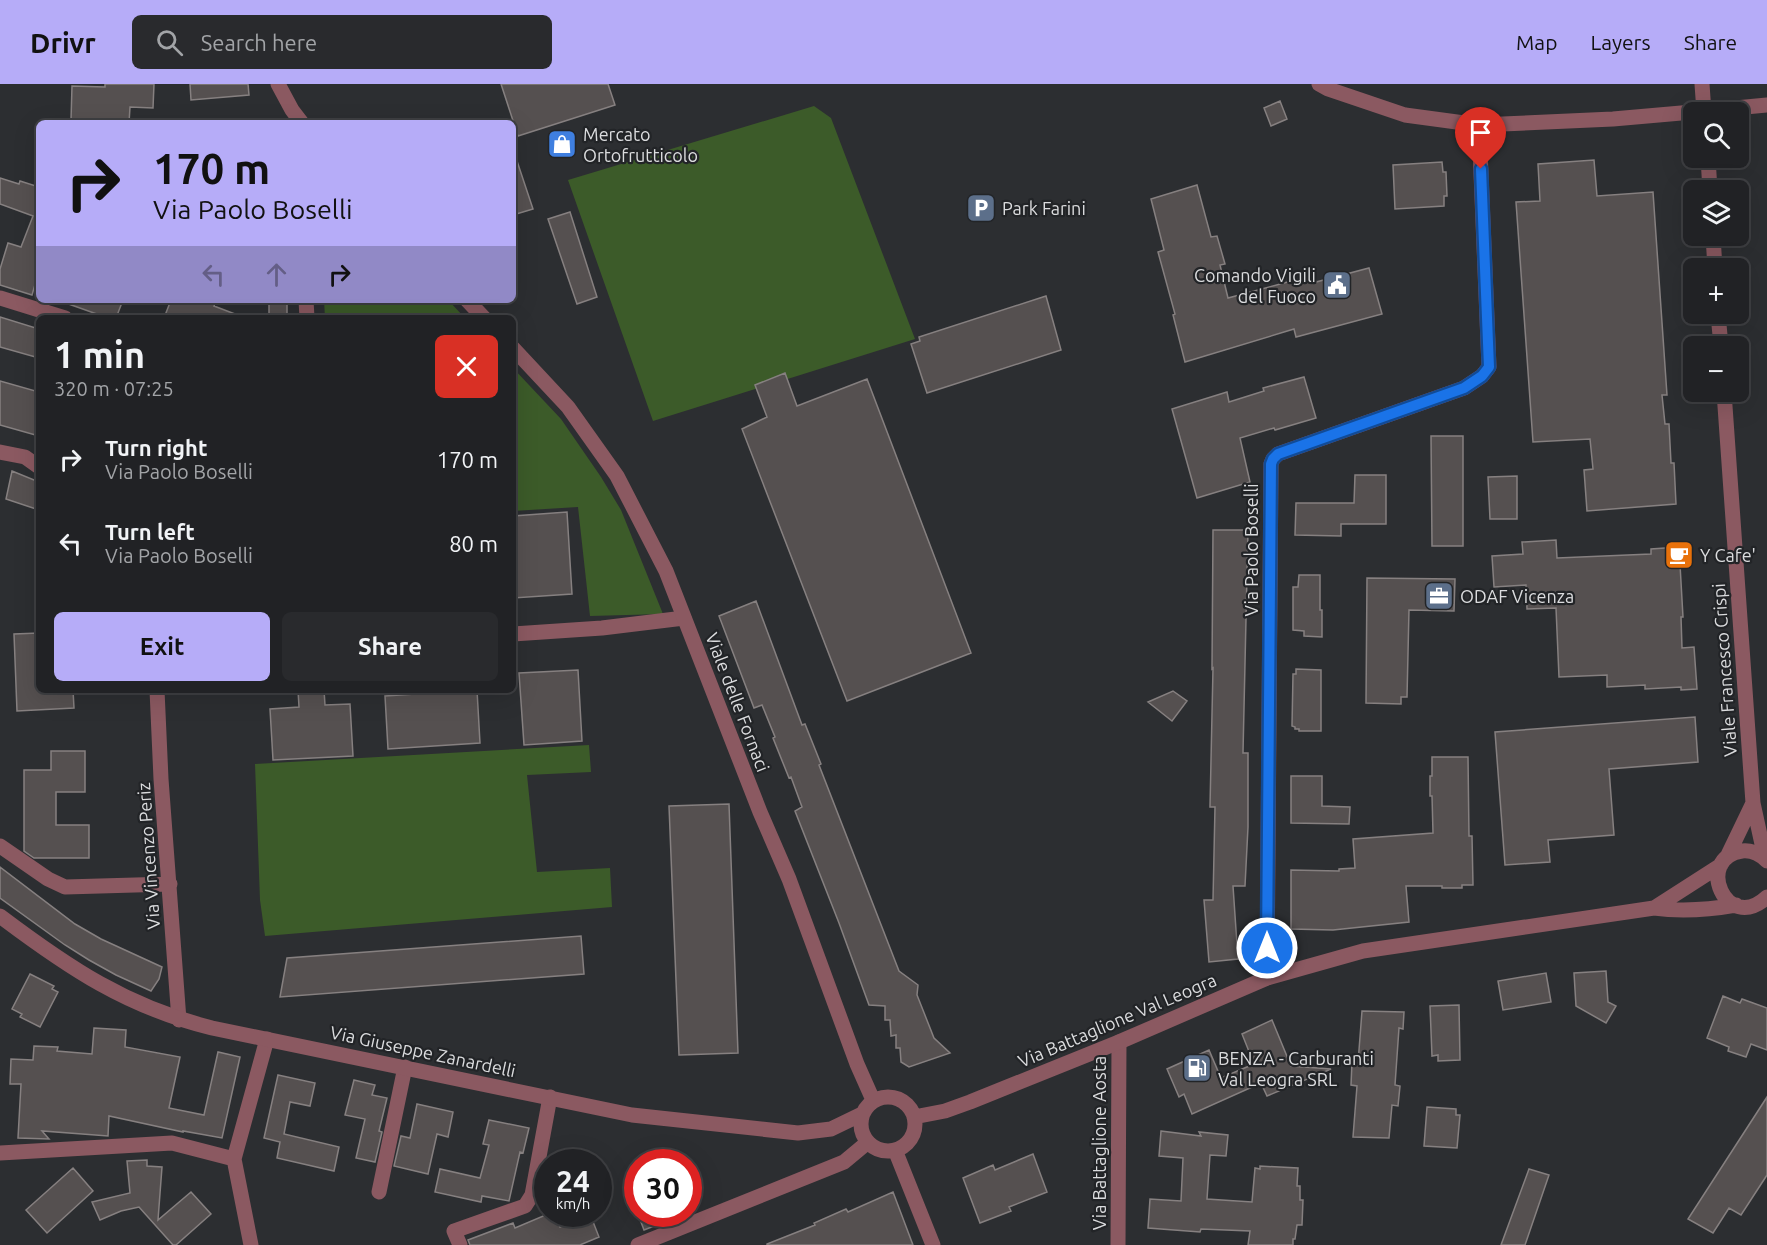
<!DOCTYPE html>
<meta charset="utf-8">
<style>
body{margin:0;font-family:Ubuntu,sans-serif;background:#292a2d;color:#f1f3f6;height:100vh;display:flex;flex-direction:column;font-size:22px;white-space:nowrap}
*{box-sizing:border-box;margin:0}
p{font-size:20px;color:#a2a4a7}
.icon{flex:none;width:33px;height:33px;fill:none;stroke:currentColor;stroke-width:2;stroke-linecap:round;stroke-linejoin:round}
.map{position:relative;flex:1;overflow:hidden}
.side{position:absolute;left:36px;top:231px;width:480px;height:378px;display:flex;flex-direction:column;background:#212225;border-radius:9px;box-shadow:0 6px 24px #0002,0 0 0 2px #3e3f42}
.side>*{flex:none}
.banner{position:absolute;left:36px;top:36px;width:480px;height:183px;border-radius:9px;box-shadow:0 6px 24px #0002,0 0 0 2px #3e3f42;background:#b6acf8;color:#111;overflow:hidden}
.buttons{position:absolute;left:1683px;top:18px;display:grid;gap:12px}
.buttons a{display:grid;place-items:center;width:66px;height:66px;border-radius:9px;background:#212225;box-shadow:0 6px 24px #0002,0 0 0 2px #3e3f42;font-size:30px}
.speed{position:absolute;left:534px;top:1065px;display:flex;gap:12px;font-size:30px;font-weight:700;text-align:center}
.speed>*{display:grid;place-content:center;width:78px;height:78px;border-radius:50%;background:#212225;box-shadow:0 6px 24px #0002,0 0 0 2px #3e3f42;line-height:1}
.speed small{font-size:15px;font-weight:400}
.speed .limit{border:9px solid #d22;background:#fff;color:#111}
.pin{position:absolute;display:grid;place-items:center;width:51px;height:51px;color:#fff;margin:-62px -26px;border-radius:50% 50% 50% 0;rotate:-45deg;box-shadow:0 0 6px #0007}
.pin .icon{rotate:45deg}
.me{position:absolute;width:66px;margin:-33px;rotate:0deg;stroke-linejoin:round;filter:drop-shadow(0 0 4px #0008)}
.turn{display:flex;align-items:center;gap:21px;height:126px;padding:0 18px;font-size:27px}
.turn .icon{width:78px;height:78px;stroke-width:2.5}
.turn b{display:block;font-size:42px;line-height:51px}
.lanes{display:flex;align-items:center;height:57px;padding:0 18px;background:#0003;justify-content:center;gap:30px;direction:ltr}
.lanes .off{opacity:.35}
.round{display:grid;place-items:center;flex:none;width:63px;height:63px;border-radius:9px;background:#292a2d}
.summary{display:flex;align-items:center;justify-content:space-between;height:102px;padding:0 18px}
h1{font-size:36px;font-weight:600;line-height:45px}
.primary-button{display:flex;gap:12px;margin-top:auto;padding:12px 18px}
.primary-button a{flex:1;height:69px;border-radius:9px;background:#b6acf8;color:#111;font-size:24px;font-weight:600;line-height:69px;text-align:center}
.primary-button a+a{background:#292a2d;color:#f1f3f6}
ul{padding:0;list-style:none}
li{display:flex;align-items:center;gap:18px;height:84px;padding:0 18px}
li div{flex:1}
li b{display:block;font-size:22px}
li em{font-style:normal}
header{display:flex;align-items:center;gap:36px;box-sizing:border-box;height:84px;padding:0 30px;background:#b6acf8;color:#111}
header strong{font-size:28px}
nav{display:flex;gap:33px;margin-inline-start:auto;font-size:21px}
.search{width:420px;height:54px;background:#292a2d;display:flex;align-items:center;gap:15px;box-sizing:border-box;padding:0 21px;border-radius:9px;color:#a2a4a7;font-size:22px}
.map>svg:first-child{display:block}
.green{fill:#3c5b29}
.building{fill:#555050;stroke:#868080;stroke-width:1.5}
.lines{fill:none;stroke-linecap:round;stroke-linejoin:round}
.minor{stroke:#8b5961;stroke-width:15}
.tertiary{stroke:#8b5961;stroke-width:15}
.route-casing{stroke:#114b97;stroke-width:15}
.route{stroke:#1a73e8;stroke-width:10}
.labels{text-anchor:middle;dominant-baseline:central;stroke-width:4.5;stroke-linejoin:round;paint-order:stroke}
.poi-label{font-size:18px;fill:#dbdcde;stroke:#222427;text-anchor:start}
.street-label{font-size:18px;fill:#dbdcde;stroke:#222427}
</style>
<header>
<strong>Drivr</strong>
<div class="search"><svg class="icon" aria-label="search" viewBox="0 0 24 24"><circle cx="10" cy="10" r="6"/><path d="M15 15l6 6"/></svg>Search here</div>
<nav><a>Map</a><a>Layers</a><a>Share</a></nav>
</header>
<div class="map">
<svg width="1767" height="1161" viewBox="0 0 1767 1161">
<rect width="100%" height="100%" fill="#2c2e31"/>
<!-- green -->
<path class="green" d="M814 22 831 34 915 255 653 337 568 96Z
M324 216H448L465 234H325Z
M513 284 561 335 601 393 621 426 663 530 590 532 578 423 513 427Z
M589 661 591 688 527 691 537 788 610 784 612 823 265 852 260 816 255 680Z"/>
<!-- building -->
<path class="building" d="M105 0H154L153 24 130 23 129 39H92V36H71L72 2 105 3Z
M190 0H248L249 11 191 16Z
M501 0H608L615 21 518 52Z
M1280 17 1287 35 1271 42 1264 24Z
M513 74H516L533 125 513 131Z
M1594 76 1597 112 1653 108 1667 311H1662L1665 340H1669L1671 379H1674L1676 420 1587 427 1584 386 1593 385 1590 355 1533 358 1516 118 1540 117 1538 80Z
M1442 78 1443 88H1446L1447 112H1444V122L1395 125 1393 81Z
M0 94 19 100 20 97 39 103V187L32 211 0 201V185L8 159 21 163 33 132 0 120Z
M1197 101 1211 153 1217 152 1225 180 1220 181 1228 214 1314 191 1316 198 1369 184 1382 230 1296 253 1294 245 1185 278 1173 231 1175 230 1158 168 1164 166 1151 115Z
M570 128 597 213 577 220 548 135Z
M1046 212 1061 266 927 309 911 260 920 257 919 253Z
M64 216H123L116 234H108L63 218Z
M171 216H217L214 222 243 233V234H164Z
M269 216H287V234H269Z
M0 233 39 245V274L0 263Z
M785 289 797 322 867 295 971 569 847 617 742 345 767 333 755 301Z
M1304 293 1316 334 1275 346 1274 344 1240 354 1250 398 1197 414 1172 325 1227 308 1229 318 1264 307 1263 304Z
M0 297 39 308V352L0 341Z
M1431 352H1463V462H1432Z
M12 387 39 398V426L6 415Z
M1355 391H1386V440H1341V452L1295 451 1296 419H1354Z
M1517 392V435H1490L1488 393Z
M567 428 572 510 513 514V432Z
M1213 446H1248L1243 669H1248V743L1245 802H1233L1238 875 1209 878 1204 816H1213L1215 723H1210L1213 584 1212 585Z
M1556 456 1557 474 1651 470V465L1679 463 1683 533H1681L1682 564 1694 563 1697 605 1681 606V603L1645 605V601L1607 603V591L1559 593 1556 524 1527 525 1526 501 1494 503 1492 472 1523 470 1522 458Z
M1299 491H1320V526H1322V553L1304 552V547L1293 546V503H1298Z
M1367 494 1455 495 1454 527 1409 526 1407 613H1401V620L1366 619Z
M756 517 802 641 805 640 821 680 819 681 899 887 918 901 917 911 934 954 950 969 909 983 901 978 900 964H896V951L891 952 890 936H885V922L869 921 839 839 795 727 802 723 791 693 789 694 773 654 775 653 762 621 754 624 719 532Z
M39 549V606H73L74 624 17 627 14 550Z
M1296 585 1321 586V647H1299V645H1295V643L1292 642 1293 590H1296Z
M578 586 582 657 524 661 519 589Z
M298 606H324L325 621 350 620 353 672 273 676 270 625 299 623Z
M477 606 480 659 388 665 385 612Z
M1173 607 1187 617 1172 637 1148 618Z
M1695 633 1698 678 1609 685 1614 751 1548 756 1550 778 1505 781 1495 648Z
M51 667H85V708H56V741H89V774H34L24 767V686H51Z
M1432 673H1468L1469 752H1472L1473 801H1462V804H1442V802H1406L1409 838 1333 846 1291 845V786L1339 787V785L1355 784 1353 755 1433 749 1432 712H1430V692H1432Z
M1291 692H1322V722L1350 723 1349 740 1291 739Z
M729 720 738 969 679 971 669 722Z
M0 783 75 840 101 855 162 883 159 895 151 907 116 891 89 876 65 861 0 814Z
M581 852 584 890 280 913 287 874Z
M1606 887 1608 918 1616 922 1606 939 1576 922 1574 889Z
M1546 889 1551 918 1503 926 1498 897Z
M30 890 54 902 52 905 58 908 40 943 20 933 22 930 12 925Z
M1723 912 1740 919 1742 915 1767 924V966L1751 960 1746 973 1728 967 1729 963 1707 954Z
M1459 921 1460 976 1438 977V971L1432 972 1430 922Z
M1362 927 1404 928 1403 945 1399 944 1395 1001 1400 1002 1398 1022 1392 1021 1389 1054 1353 1053 1357 1002 1351 1001 1352 978 1358 979Z
M1272 936 1291 982 1331 985 1267 1012 1261 999 1192 1030 1184 1010 1179 1013 1167 985 1209 966 1221 994 1254 980 1242 950Z
M94 944 126 946 125 963 180 973 169 1024 204 1031 218 968 240 973 222 1054 183 1047V1048L109 1032 108 1052 42 1047 49 1055 18 1054 21 1000H10L11 975 33 976 34 962 58 963 57 967 92 970Z
M278 991 315 999 310 1022 290 1018 284 1050 339 1063 334 1087 277 1074 280 1058 264 1054Z
M354 996 375 1001 372 1011 387 1014 379 1047 382 1048 375 1078 356 1074 365 1035 345 1031Z
M1767 1013V1091L1741 1131 1729 1124 1713 1149 1688 1135Z
M417 1020 453 1028 448 1053 437 1050 428 1090 394 1082 401 1052 410 1054Z
M1427 1023 1456 1025V1031H1460L1457 1064 1424 1062Z
M489 1036 529 1044 523 1069 520 1068 509 1117 482 1112 481 1118 435 1108 440 1085 480 1094 489 1061 483 1060Z
M1161 1047 1201 1052 1199 1048 1228 1051 1226 1072 1210 1071 1207 1115 1252 1118 1255 1084 1260 1085V1082L1298 1084 1297 1102H1300V1116H1303L1302 1141H1297L1295 1155H1293V1161H1248L1250 1147 1201 1145 1200 1148 1148 1144 1150 1115 1181 1117 1183 1074 1159 1072Z
M1033 1070 1047 1108 1009 1123 1011 1127 980 1139 963 1094 993 1081 995 1086Z
M147 1076V1082L162 1083 158 1136 191 1108 211 1130 176 1161H173L139 1123 121 1127 100 1136 92 1118 130 1109 127 1077Z
M73 1084 93 1107 47 1149 26 1126Z
M1529 1085 1549 1091 1525 1161H1501Z
M893 1108 913 1161H767V1160L815 1141 814 1139 846 1125 848 1128Z
M548 1130H554L560 1143 590 1130 599 1153 580 1161H470L468 1156 513 1139 515 1144Z
M638 1130H685L644 1146Z"/>
<g class="lines">
<!-- minor -->
<path class="minor" d="M1704 27 1767 21
M0 214 65 234
M306 216 307 234
M0 368 25 373 39 383
M513 550 602 544 684 534
M157 606 161 695 179 936
M0 762 48 795 65 803 170 800
M1267 894 1271 380 1273 375 1278 370 1464 304 1482 292 1489 283 1479 41
M0 1069 172 1059 234 1075
M379 1108 405 983
M251 1161 234 1075 267 955
M460 1161 454 1147 525 1122 532 1111 550 1013
M1118 1161 1119 958"/>
<!-- tertiary -->
<path class="tertiary" d="M278 0 292 26 302 39
M1319 0 1328 5 1405 31 1479 41 1613 35 1704 27
M1702 0 1704 28
M1708 74 1710 106
M1713 152 1715 184
M467 216 484 234
M1718 230 1721 262
M513 264 568 323 617 392 666 487 760 728 789 795 857 980 873 1016
M1724 308 1753 719 1765 774
M1727 773 1753 719
M1767 777C1760 770 1751 766 1742 767 1694 774 1726 851 1767 813
M1654 824 1721 781
M0 832C69 884 127 923 212 944L632 1031 798 1049 831 1045 862 1030
M861 1040a27 27 0 1 1 54 0a27 27 0 1 1-54 0Z
M914 1033 945 1027 970 1018 1119 958 1267 894 1363 867 1654 824C1682 828 1708 826 1736 821
M895 1066 933 1161
M638 1161 844 1078 868 1058"/>
</g>
<g class="lines">
<!-- route casing -->
<g class="route-casing">
<path id="route" d="M1267 864 1271 380 1273 375 1278 370 1464 304 1482 292 1489 283 1481 85"/>
</g>
<!-- route -->
<use href="#route" class="route"/>
</g>
<!-- icons -->
<defs>
<g id="shop-square" transform="scale(1.5)"><rect x="-9" y="-9" width="18" height="18" rx="4" fill="#3f7fe0" stroke="#222427"/><path d="M-5-2.5h2.3a2.7 3.5 0 0 1 5.4 0H5L5.5 6h-11ZM-1.5-2.5h3a1.5 2.3 0 0 0-3 0Z" fill="#fff"/></g>
<g id="parking-square" transform="scale(1.5)"><rect x="-9" y="-9" width="18" height="18" rx="4" fill="#5c6f8a" stroke="#222427"/><path d="M-3.5-5.5H1a3.5 3.5 0 0 1 0 7H-1V5.5H-3.5ZM-1-3.4V-.6H.8a1.4 1.4 0 0 0 0-2.8Z" fill="#fff"/></g>
<g id="civic-square" transform="scale(1.5)"><rect x="-9" y="-9" width="18" height="18" rx="4" fill="#5c6f8a" stroke="#222427"/><path d="M-.6-6.5H3V-4.5H.6V-3L4-1V1h2V6H-6V1h2V-1L-.6-3ZM-1.2 2.5V6h2.4V2.5Z" fill="#fff"/></g>
<g id="cafe-square" transform="scale(1.5)"><rect x="-9" y="-9" width="18" height="18" rx="4" fill="#e8710a" stroke="#222427"/><path d="M-5.5-4.5H6V0H3Q3 3.5 0 3.5H-2.5Q-5.5 3.5-5.5 0ZM3-3.2v2h1.7v-2ZM-6 4.5H4V6H-6Z" fill="#fff"/></g>
<g id="office-square" transform="scale(1.5)"><rect x="-9" y="-9" width="18" height="18" rx="4" fill="#5c6f8a" stroke="#222427"/><path d="M-6-3h4V-5.5h4V-3h4V5H-6ZM-1-4.5V-3h2v-1.5ZM-6 0V1H6V0Z" fill="#fff"/></g>
<g id="fuel-square" transform="scale(1.5)"><rect x="-9" y="-9" width="18" height="18" rx="4" fill="#5c6f8a" stroke="#222427"/><path d="M-5.5-6h7V0h2V4h1.3V-2.5L3-4.5l.8-.8L6-3V5H2.5V1h-1V6h-7ZM-4.2-4.7v3.2H.2V-4.7Z" fill="#fff"/></g>
</defs>
<g fill-rule="evenodd">
<use href="#shop-square" x="562" y="60"/>
<use href="#parking-square" x="981" y="124"/>
<use href="#civic-square" x="1337" y="201"/>
<use href="#cafe-square" x="1679" y="471"/>
<use href="#office-square" x="1439" y="512"/>
<use href="#fuel-square" x="1197" y="984"/>
</g>
<g class="labels">
<!-- poi labels -->
<g class="poi-label">
<text x="583" y="50">Mercato<tspan x="583" dy="21">Ortofrutticolo</tspan></text>
<text x="1002" y="124">Park Farini</text>
<text x="1316" y="191" text-anchor="end">Comando Vigili<tspan x="1316" dy="21">del Fuoco</tspan></text>
<text x="1700" y="471">Y Cafe'</text>
<text x="1460" y="512">ODAF Vicenza</text>
<text x="1218" y="974">BENZA - Carburanti<tspan x="1218" dy="21">Val Leogra SRL</tspan></text>
</g>
<!-- street labels -->
<g class="street-label">
<text transform="translate(1251 466) rotate(-90)">Via Paolo Boselli</text>
<text transform="translate(1724 586) rotate(-94)">Viale Francesco Crispi</text>
<text transform="translate(738 618) rotate(69)">Viale delle Fornaci</text>
<text transform="translate(148 772) rotate(-94)">Via Vincenzo Periz</text>
<text transform="translate(1117 936) rotate(-23)">Via Battaglione Val Leogra</text>
<text transform="translate(423 967) rotate(12)">Via Giuseppe Zanardelli</text>
<text transform="translate(1099 1059) rotate(-90)">Via Battaglione Aosta</text>
</g>
</g>
</svg>
<div class="buttons">
<a><svg class="icon" aria-label="search" viewBox="0 0 24 24"><circle cx="10" cy="10" r="6"/><path d="M15 15l6 6"/></svg></a>
<a><svg class="icon" aria-label="layers" viewBox="0 0 24 24"><path d="M12 4l9 5-9 5-9-5zM3 14l9 5 9-5"/></svg></a>
<a>+</a>
<a>−</a>
</div>
<div class="speed"><div>24<small>km/h</small></div><div class="limit">30</div></div>
<div class="pin" style="left:1481px;top:85px;background:#d93025"><svg class="icon" aria-label="arrive" viewBox="0 0 24 24"><path d="M6 21V4h12l-3 4 3 4H6"/></svg></div>
<svg class="me" style="left:1267px;top:864px" viewBox="-20 -20 40 40"><circle r="17" fill="#1a73e8" stroke="#fff" stroke-width="3"/><path d="M0-11L8 9 0 5-8 9z" fill="#fff"/></svg>
<div class="banner">
<div class="turn"><svg class="icon" aria-label="right" viewBox="0 0 24 24"><path d="M7 20v-9h11M14 6l5 5-5 5"/></svg><div><b>170 m</b>Via Paolo Boselli</div></div>
<div class="lanes"><svg class="icon off" aria-label="left" viewBox="0 0 24 24"><path d="M17 20v-9H6M10 6l-5 5 5 5"/></svg><svg class="icon off" aria-label="ahead" viewBox="0 0 24 24"><path d="M12 20V5M6 11l6-6 6 6"/></svg><svg class="icon" aria-label="right" viewBox="0 0 24 24"><path d="M7 20v-9h11M14 6l5 5-5 5"/></svg></div>
</div>
<section class="side">
<div class="summary"><div><h1>1 min</h1><p>320 m · 07:25</p></div><a class="round" style="background:#d93025;color:#fff"><svg class="icon" aria-label="close" viewBox="0 0 24 24"><path d="M6 6l12 12M18 6L6 18"/></svg></a></div>
<ul>
<li><svg class="icon" aria-label="right" viewBox="0 0 24 24"><path d="M7 20v-9h11M14 6l5 5-5 5"/></svg><div><b>Turn right</b><p>Via Paolo Boselli</p></div><em>170 m</em></li>
<li><svg class="icon" aria-label="left" viewBox="0 0 24 24"><path d="M17 20v-9H6M10 6l-5 5 5 5"/></svg><div><b>Turn left</b><p>Via Paolo Boselli</p></div><em>80 m</em></li>
</ul>
<div class="primary-button"><a>Exit</a><a>Share</a></div>
</section>
</div>
